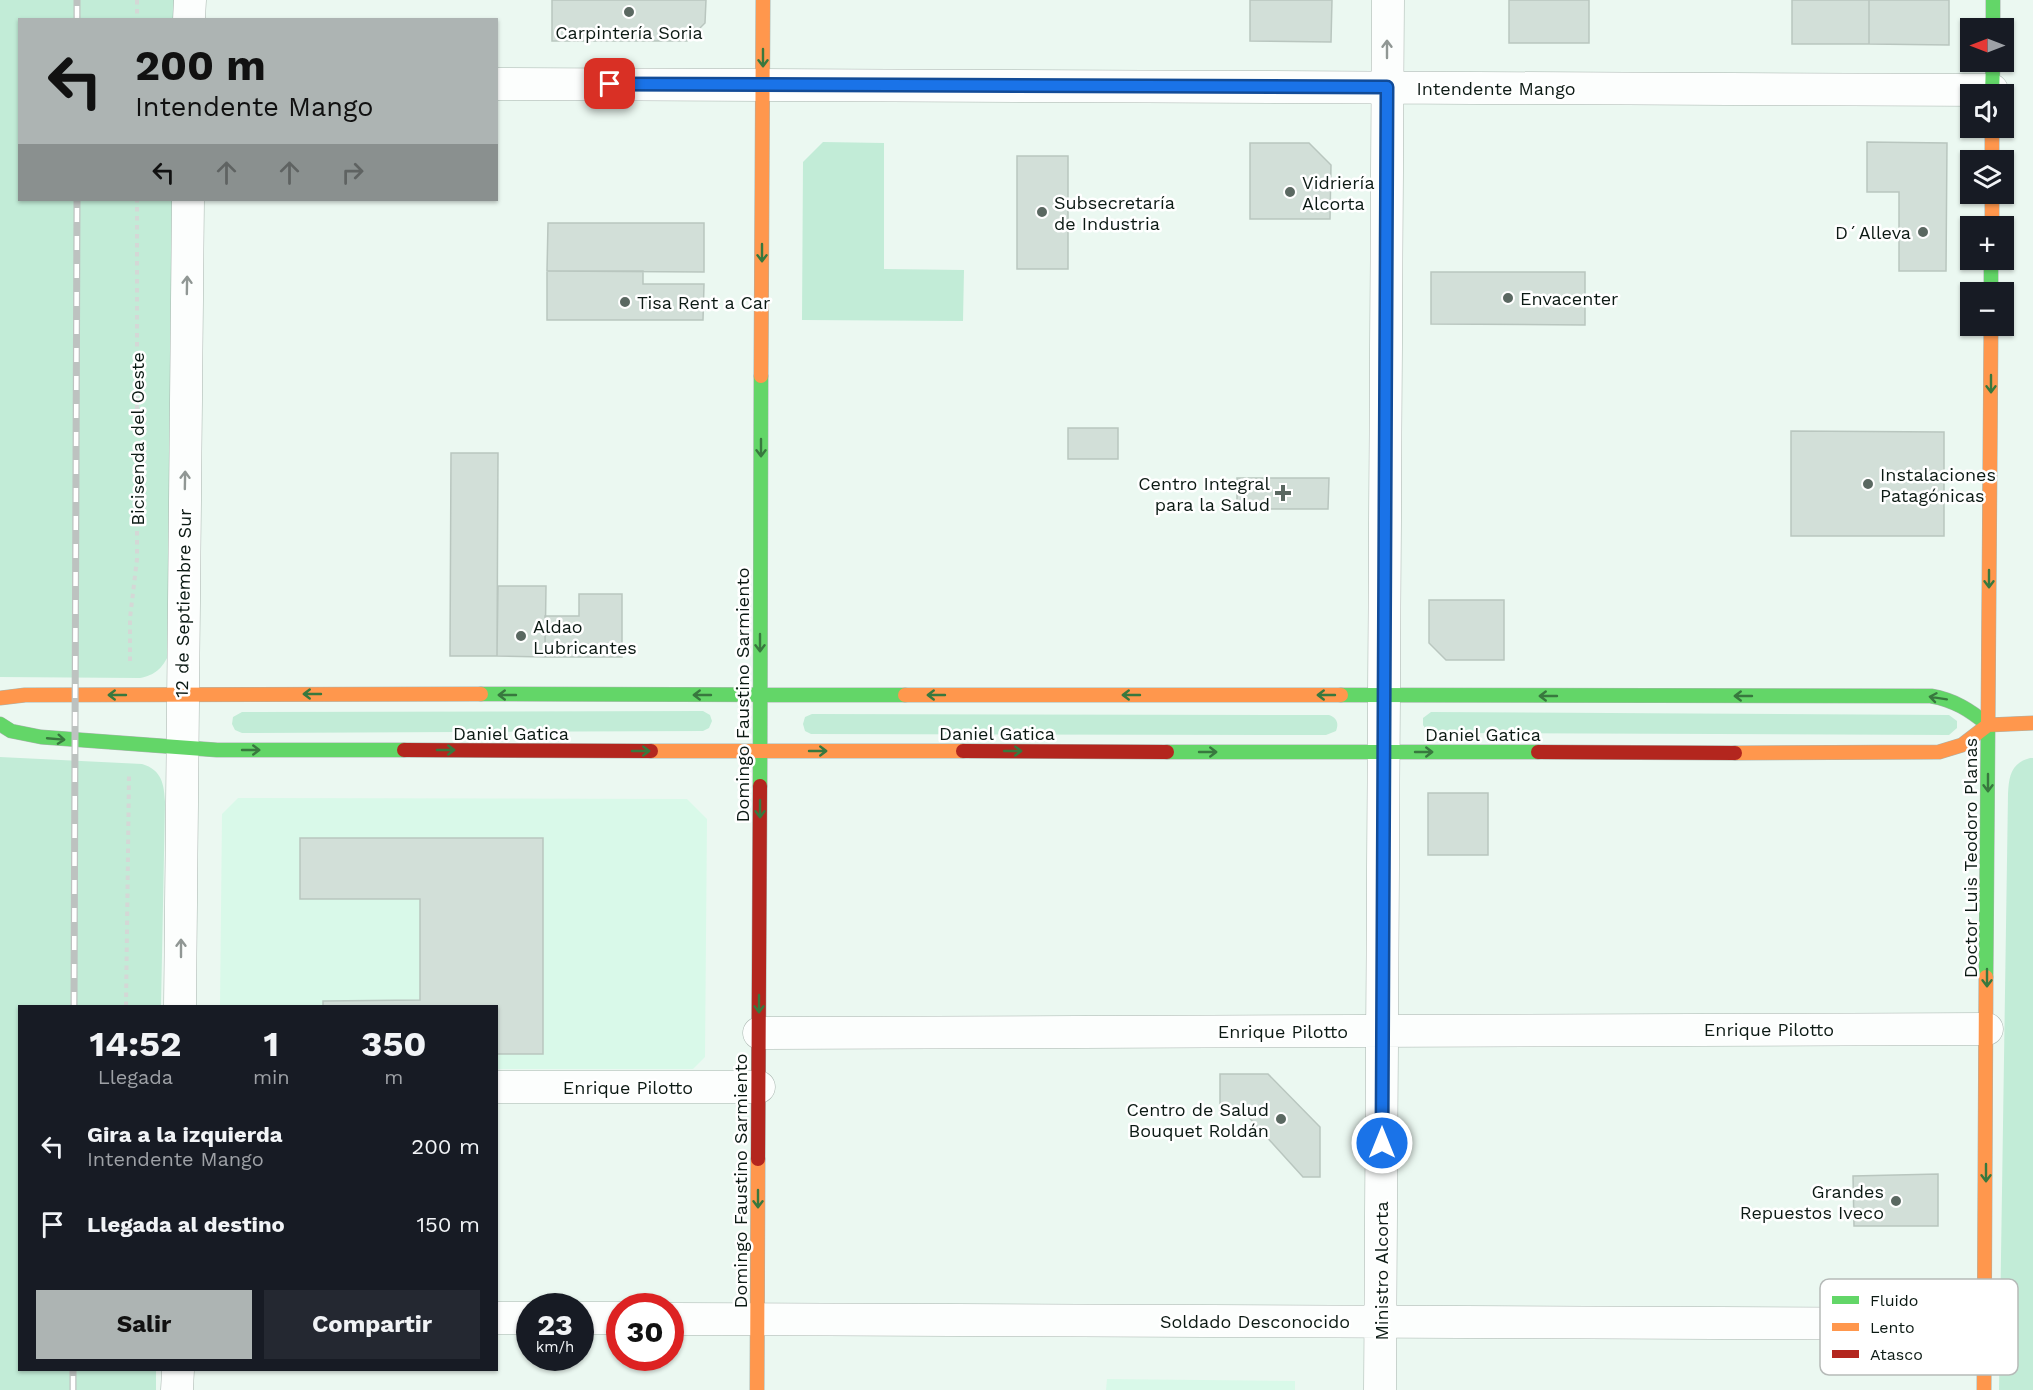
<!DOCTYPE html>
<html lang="es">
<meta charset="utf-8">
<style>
body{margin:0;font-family:"Work Sans",sans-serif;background:#242831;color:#f1f3f6;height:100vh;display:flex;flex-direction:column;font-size:22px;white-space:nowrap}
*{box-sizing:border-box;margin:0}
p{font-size:20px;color:#9ea1a6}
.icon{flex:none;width:33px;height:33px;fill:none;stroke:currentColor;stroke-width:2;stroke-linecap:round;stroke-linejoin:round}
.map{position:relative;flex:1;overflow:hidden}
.sheet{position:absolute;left:18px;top:1005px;width:480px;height:366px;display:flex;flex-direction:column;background:#171b24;border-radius:0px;box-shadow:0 2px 4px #0004}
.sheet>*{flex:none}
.banner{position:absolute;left:18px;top:18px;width:480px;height:183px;border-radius:0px;box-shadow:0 2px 4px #0004;background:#adb4b3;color:#111;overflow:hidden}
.needle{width:39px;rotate:270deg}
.tools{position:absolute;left:1960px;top:18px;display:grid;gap:12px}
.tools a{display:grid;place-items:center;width:54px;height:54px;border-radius:0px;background:#171b24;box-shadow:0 2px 4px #0004;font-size:30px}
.speed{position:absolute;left:516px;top:1293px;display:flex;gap:12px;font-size:30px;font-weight:700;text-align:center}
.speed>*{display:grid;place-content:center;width:78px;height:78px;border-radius:50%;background:#171b24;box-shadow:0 2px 4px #0004;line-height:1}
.speed small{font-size:15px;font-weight:400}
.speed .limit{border:9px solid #d22;background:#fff;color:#111}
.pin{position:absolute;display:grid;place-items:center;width:51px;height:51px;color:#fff;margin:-26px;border-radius:12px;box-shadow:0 3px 9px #0006}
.me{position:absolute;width:66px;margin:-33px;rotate:0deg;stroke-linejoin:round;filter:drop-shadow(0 0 4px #0008)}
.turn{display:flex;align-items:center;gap:21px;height:126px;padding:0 18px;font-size:27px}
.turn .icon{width:78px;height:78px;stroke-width:2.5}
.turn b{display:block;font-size:42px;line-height:51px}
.lanes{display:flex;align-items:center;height:57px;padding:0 18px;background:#0003;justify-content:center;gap:30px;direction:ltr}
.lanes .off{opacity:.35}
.eta{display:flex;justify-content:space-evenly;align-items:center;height:102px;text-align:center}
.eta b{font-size:36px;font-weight:700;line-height:42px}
.cta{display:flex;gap:12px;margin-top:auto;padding:12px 18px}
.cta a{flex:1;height:69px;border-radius:0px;background:#adb4b3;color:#111;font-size:24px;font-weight:700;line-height:69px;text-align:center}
.cta a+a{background:#242831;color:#f1f3f6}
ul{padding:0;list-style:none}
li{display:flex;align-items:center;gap:18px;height:78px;padding:0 18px}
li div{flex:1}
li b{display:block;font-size:22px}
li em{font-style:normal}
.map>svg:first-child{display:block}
.built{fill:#d9f9e9}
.green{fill:#c2ecd7}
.building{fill:#d2dfd8;stroke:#b9c6bf;stroke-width:1.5}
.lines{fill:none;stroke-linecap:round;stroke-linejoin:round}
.street-casing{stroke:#a8b4ae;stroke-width:33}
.fast-casing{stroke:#a8b4ae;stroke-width:15}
.slow-casing{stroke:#a8b4ae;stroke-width:15}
.jam-casing{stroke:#a8b4ae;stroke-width:15}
.path{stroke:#d4d8d6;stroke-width:4;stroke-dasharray:4.5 4.5;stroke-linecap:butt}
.street{stroke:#fcfefd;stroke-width:32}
.fast{stroke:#63d668;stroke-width:14}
.slow{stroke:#ff974d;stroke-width:14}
.jam{stroke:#b3261e;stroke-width:14}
.rail-casing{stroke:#bdc2c0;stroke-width:7}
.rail{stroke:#fff;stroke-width:4.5;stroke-dasharray:14;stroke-linecap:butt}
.oneway{stroke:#909794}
.oneway2{stroke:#38783e}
.route-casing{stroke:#114b97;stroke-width:15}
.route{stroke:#1a73e8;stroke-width:10}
.poi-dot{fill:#5a6861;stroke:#fff;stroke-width:2}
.labels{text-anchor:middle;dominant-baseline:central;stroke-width:5;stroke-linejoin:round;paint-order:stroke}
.poi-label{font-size:18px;fill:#0c1a14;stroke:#fff;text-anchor:start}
.street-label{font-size:18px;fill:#0c1a14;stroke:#fff}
.key{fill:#fff;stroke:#b6bab8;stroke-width:1.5}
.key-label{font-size:16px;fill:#0c1a14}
</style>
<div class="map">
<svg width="2033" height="1390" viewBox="0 0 2033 1390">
<rect width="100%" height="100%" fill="#ebf8f1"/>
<!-- built -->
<path class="built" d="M238 798 687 799 707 819 705 1057 693 1069H497L496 1006H220L222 814Z
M1107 1379 1295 1381V1390H1106Z"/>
<!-- green -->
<path class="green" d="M0 0H175V19L20 20V200H173L169 654C162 669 155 675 140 678L0 677Z
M823 142 884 143V269L964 270 963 321 802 320 803 162Z
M703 711 710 715 712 721 709 728 703 731 242 733 235 730 232 724 233 717 242 712Z
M1431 712 1949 715 1957 721V728L1949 735 1434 733 1427 731 1423 725V718Z
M812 714 1329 715C1337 718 1339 723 1336 731L1326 735 811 734 805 731 803 724 805 717Z
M0 757 142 764C162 770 164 784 165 802L161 1006H20V1370H156V1390H0Z
M2030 758H2033V1390H1999L2008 794C2009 776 2011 763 2030 758Z"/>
<!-- building -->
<path class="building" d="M552 0H706L705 23 687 41H552Z
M1250 0H1332L1331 42 1250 41Z
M1509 0H1589V43H1509Z
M1792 0H1869V44H1792Z
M1869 0H1949V45L1869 44Z
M1867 142 1947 143 1946 271H1899V192H1867Z
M1250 143H1309L1331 165 1330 219H1250Z
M1017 156H1068V269H1017Z
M548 223H704V272L547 271Z
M547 271H643V284H704L703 320H547Z
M1431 272H1585V325L1431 324Z
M1068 428H1118V459H1068Z
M1791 431 1944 432V536H1791Z
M451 453H498L497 656H450Z
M1237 478H1329L1328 509H1237Z
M498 586H546L545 657 497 656Z
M579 594H622V657H545V616H579Z
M1429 600H1504V660H1446L1429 643Z
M1428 793H1488V855H1428Z
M300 838H543V1054H496V1006H323V1001L420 1000V899H300Z
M1220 1074H1268L1320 1127V1177H1303L1243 1111H1220Z
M1938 1174V1226H1854L1853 1176Z"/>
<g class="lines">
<!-- street casing -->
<g class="street-casing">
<path id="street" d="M189 20 190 0
M496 84 1992 90
M180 1006 188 200
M759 1033 1987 1029
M496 1087H759
M496 1318H530
M580 1318H620
M670 1319 1984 1324
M177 1390 178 1370
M1380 1390 1388 0"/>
</g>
<!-- fast casing -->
<g class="fast-casing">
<path id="fast" d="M1993 0V28
M1992 94 1993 62
M1991 260V292
M481 694 905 695
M1341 695 1931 696C1954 700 1970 710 1988 725
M0 724 11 731 41 737 217 750H404
M1167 752H1538
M760 786 761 376
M1986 977 1988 725"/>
</g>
<!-- slow casing -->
<g class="slow-casing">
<path id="slow" d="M1992 128V160
M1992 194V226
M1991 326 1988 725 2033 723
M761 376 763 0
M905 695H1341
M0 698 25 695 481 694
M651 751H963
M1735 753 1939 752 1962 745 1988 725
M757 1390 758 1159
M1984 1390 1986 977"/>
</g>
<!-- jam casing -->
<g class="jam-casing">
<path id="jam" d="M404 750 651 751
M963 751 1167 752
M1538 752 1735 753
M758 1159 760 786"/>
</g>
<!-- path -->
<path class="path" d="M137 0V20
M130 661V618L137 559V200
M126 1006 129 776"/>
<!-- street -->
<use href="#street" class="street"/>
<!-- fast -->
<use href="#fast" class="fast"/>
<!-- slow -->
<use href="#slow" class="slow"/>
<!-- jam -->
<use href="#jam" class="jam"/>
<!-- rail casing -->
<g class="rail-casing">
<path id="rail" d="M77 20V0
M74 1006 77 200
M73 1390V1370"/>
</g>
<!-- rail -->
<use href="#rail" class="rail"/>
</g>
<!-- one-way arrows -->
<defs><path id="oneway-shaft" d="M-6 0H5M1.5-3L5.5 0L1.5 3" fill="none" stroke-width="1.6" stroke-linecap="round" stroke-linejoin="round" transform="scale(1.5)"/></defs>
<g class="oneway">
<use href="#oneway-shaft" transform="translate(1387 49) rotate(-90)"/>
<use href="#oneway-shaft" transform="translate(187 285) rotate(-89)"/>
<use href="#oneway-shaft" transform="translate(185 480) rotate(-89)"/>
<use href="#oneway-shaft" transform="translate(181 948) rotate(-90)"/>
</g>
<g class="oneway2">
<use href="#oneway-shaft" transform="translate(763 58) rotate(90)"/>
<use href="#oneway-shaft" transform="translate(762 253) rotate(90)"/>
<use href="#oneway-shaft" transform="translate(1991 384) rotate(90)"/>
<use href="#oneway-shaft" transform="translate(761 448) rotate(90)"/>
<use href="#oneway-shaft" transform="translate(1989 579) rotate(90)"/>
<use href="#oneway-shaft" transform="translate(760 643) rotate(90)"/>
<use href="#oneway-shaft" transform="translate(312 694) rotate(-180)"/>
<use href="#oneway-shaft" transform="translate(117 695) rotate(180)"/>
<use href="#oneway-shaft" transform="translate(507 695) rotate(-180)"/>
<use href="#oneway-shaft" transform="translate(702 695) rotate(-180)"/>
<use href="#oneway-shaft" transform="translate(936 695) rotate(-180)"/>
<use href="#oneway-shaft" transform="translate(1131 695) rotate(-180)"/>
<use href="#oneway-shaft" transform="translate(1326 695) rotate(-180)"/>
<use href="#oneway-shaft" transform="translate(1548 696) rotate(-180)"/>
<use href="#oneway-shaft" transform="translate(1743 696) rotate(-180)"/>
<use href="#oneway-shaft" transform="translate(1938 698) rotate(-171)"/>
<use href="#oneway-shaft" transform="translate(56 739) rotate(5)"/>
<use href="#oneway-shaft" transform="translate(251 750)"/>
<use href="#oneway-shaft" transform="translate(446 750)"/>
<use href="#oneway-shaft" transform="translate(641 751)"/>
<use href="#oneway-shaft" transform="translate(818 751)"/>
<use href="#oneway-shaft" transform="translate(1013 751)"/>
<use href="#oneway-shaft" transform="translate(1208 752)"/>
<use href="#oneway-shaft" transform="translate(1424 752)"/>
<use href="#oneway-shaft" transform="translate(1988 783) rotate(90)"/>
<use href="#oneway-shaft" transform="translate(760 809) rotate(90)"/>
<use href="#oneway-shaft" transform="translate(1987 978) rotate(90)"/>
<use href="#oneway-shaft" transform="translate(759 1004) rotate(90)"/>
<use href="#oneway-shaft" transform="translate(1986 1173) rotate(90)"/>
<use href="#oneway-shaft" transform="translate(758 1199) rotate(90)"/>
</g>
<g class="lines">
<!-- route casing -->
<g class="route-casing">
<path id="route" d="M610 84 1387 87 1382 1143"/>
</g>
<!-- route -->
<use href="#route" class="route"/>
</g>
<!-- markers -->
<g class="poi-dot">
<circle cx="629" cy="12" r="6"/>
<circle cx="1290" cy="192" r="6"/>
<circle cx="1042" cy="212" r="6"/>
<circle cx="1923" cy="232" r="6"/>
<circle cx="1508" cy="298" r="6"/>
<circle cx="625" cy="302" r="6"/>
<circle cx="1868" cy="484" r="6"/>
<path d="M1280 484h6v6h6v6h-6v6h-6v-6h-6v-6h6z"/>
<circle cx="521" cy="636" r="6"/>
<circle cx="1281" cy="1119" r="6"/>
<circle cx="1896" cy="1201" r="6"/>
</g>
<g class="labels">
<!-- poi labels -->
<g class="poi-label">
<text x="629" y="32" text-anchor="middle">Carpintería Soria</text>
<text x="1302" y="182">Vidriería<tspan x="1302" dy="21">Alcorta</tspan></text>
<text x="1054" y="202">Subsecretaría<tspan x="1054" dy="21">de Industria</tspan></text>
<text x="1911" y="232" text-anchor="end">D´Alleva</text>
<text x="1520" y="298">Envacenter</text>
<text x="637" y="302">Tisa Rent a Car</text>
<text x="1880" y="474">Instalaciones<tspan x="1880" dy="21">Patagónicas</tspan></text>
<text x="1270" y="483" text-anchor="end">Centro Integral<tspan x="1270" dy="21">para la Salud</tspan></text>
<text x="533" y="626">Aldao<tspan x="533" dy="21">Lubricantes</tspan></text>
<text x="1269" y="1109" text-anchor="end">Centro de Salud<tspan x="1269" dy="21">Bouquet Roldán</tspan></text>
<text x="1884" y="1191" text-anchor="end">Grandes<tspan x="1884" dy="21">Repuestos Iveco</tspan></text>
</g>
<!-- street labels -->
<g class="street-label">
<text x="1496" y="88">Intendente Mango</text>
<text transform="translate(137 439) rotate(-90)">Bicisenda del Oeste</text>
<text transform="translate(183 603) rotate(-89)">12 de Septiembre Sur</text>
<text transform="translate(742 695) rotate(-90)">Domingo Faustino Sarmiento</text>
<text x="511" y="733">Daniel Gatica</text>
<text x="997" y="733">Daniel Gatica</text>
<text x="1483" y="734">Daniel Gatica</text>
<text transform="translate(1970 858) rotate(-90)">Doctor Luis Teodoro Planas</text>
<text x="1769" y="1029">Enrique Pilotto</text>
<text x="1283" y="1031">Enrique Pilotto</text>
<text x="628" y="1087">Enrique Pilotto</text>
<text transform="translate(740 1181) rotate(-90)">Domingo Faustino Sarmiento</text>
<text transform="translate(1381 1271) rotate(-90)">Ministro Alcorta</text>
<text x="1255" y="1321">Soldado Desconocido</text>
</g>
</g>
<!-- legend -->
<rect x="1820" y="1279" width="198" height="96" rx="9" class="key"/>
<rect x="1832" y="1296" width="27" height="8" fill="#63d668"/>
<rect x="1832" y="1323" width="27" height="8" fill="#ff974d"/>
<rect x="1832" y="1350" width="27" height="8" fill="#b3261e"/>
<g class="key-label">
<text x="1870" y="1306">Fluido</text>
<text x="1870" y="1333">Lento</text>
<text x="1870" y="1360">Atasco</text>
</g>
</svg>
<div class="tools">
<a><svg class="needle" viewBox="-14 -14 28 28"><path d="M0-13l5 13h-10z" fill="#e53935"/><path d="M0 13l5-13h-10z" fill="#9ea1a6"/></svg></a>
<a><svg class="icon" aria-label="sound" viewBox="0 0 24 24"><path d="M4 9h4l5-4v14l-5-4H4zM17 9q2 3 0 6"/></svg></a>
<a><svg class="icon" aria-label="layers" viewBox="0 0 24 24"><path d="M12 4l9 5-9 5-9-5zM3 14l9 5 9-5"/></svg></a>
<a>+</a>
<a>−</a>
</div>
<div class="speed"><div>23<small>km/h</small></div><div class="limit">30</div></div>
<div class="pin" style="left:610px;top:84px;background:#d93025"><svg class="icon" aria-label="arrive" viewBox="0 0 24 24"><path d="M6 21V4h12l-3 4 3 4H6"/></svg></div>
<svg class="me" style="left:1382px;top:1143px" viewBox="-20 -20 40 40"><circle r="17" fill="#1a73e8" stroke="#fff" stroke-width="3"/><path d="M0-11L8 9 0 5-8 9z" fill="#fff"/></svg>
<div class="banner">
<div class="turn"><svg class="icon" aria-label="left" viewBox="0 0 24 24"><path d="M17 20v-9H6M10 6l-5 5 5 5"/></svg><div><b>200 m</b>Intendente Mango</div></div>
<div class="lanes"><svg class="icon" aria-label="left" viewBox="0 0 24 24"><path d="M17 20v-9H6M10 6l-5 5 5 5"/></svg><svg class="icon off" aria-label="ahead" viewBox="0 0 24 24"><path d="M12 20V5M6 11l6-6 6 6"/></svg><svg class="icon off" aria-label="ahead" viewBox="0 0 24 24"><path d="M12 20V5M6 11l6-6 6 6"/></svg><svg class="icon off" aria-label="right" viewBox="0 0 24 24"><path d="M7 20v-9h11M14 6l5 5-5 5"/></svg></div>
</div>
<section class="sheet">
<div class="eta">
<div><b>14:52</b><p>Llegada</p></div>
<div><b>1</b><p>min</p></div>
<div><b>350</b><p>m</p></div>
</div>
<ul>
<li><svg class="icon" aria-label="left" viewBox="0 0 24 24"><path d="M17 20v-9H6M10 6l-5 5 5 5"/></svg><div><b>Gira a la izquierda</b><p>Intendente Mango</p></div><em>200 m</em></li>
<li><svg class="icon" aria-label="arrive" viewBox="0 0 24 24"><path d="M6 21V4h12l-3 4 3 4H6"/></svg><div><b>Llegada al destino</b></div><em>150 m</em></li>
</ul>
<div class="cta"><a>Salir</a><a>Compartir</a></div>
</section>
</div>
